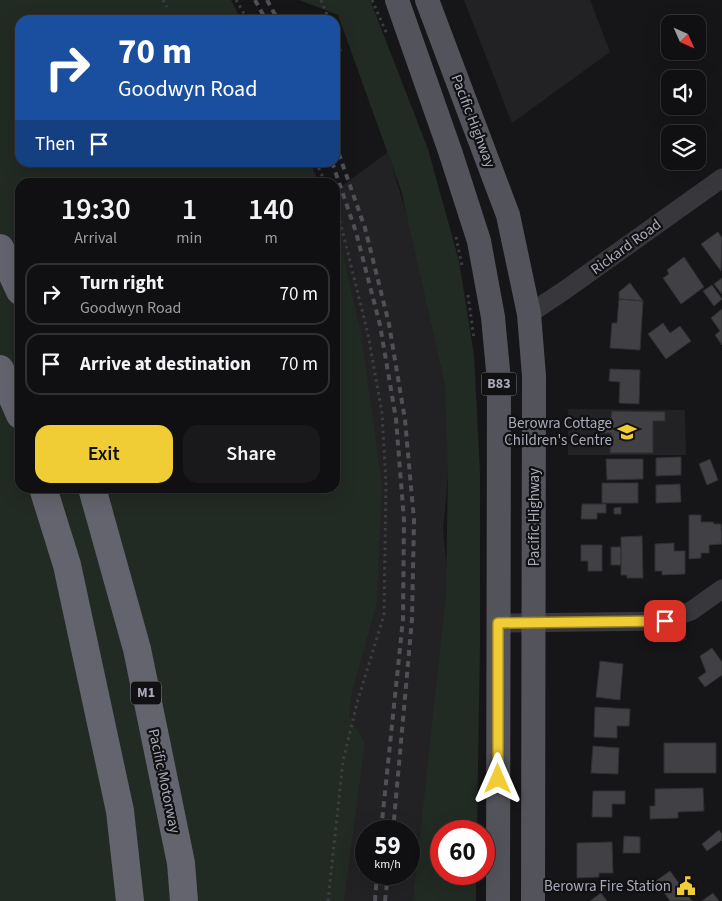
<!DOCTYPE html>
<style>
body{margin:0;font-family:"Source Sans 3",sans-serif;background:#19191b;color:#f1f3f6;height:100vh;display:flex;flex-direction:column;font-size:19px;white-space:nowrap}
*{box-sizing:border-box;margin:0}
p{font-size:16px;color:#9c9d9f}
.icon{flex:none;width:28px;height:28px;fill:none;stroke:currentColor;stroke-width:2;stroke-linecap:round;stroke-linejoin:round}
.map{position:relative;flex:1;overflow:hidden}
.sheet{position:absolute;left:15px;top:178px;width:325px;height:315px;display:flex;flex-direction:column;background:#101012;border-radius:15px;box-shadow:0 5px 20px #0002,0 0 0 1px #303032}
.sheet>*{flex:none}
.guide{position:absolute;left:15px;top:15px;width:325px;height:152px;border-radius:15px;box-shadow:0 5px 20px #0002,0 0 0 1px #303032;background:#1a4fa0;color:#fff;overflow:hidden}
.needle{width:32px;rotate:135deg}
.controls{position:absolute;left:661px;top:15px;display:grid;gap:10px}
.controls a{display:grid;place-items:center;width:45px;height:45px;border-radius:10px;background:#101012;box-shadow:0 5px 20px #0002,0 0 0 1px #303032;font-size:25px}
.speed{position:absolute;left:355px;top:820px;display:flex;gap:10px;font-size:25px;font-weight:700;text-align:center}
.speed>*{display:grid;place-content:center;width:65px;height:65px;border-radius:50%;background:#101012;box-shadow:0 5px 20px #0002,0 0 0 1px #303032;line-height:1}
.speed small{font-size:12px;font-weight:400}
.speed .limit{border:8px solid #d22;background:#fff;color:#111}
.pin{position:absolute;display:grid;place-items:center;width:42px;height:42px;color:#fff;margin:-21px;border-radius:10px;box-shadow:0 2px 8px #0006}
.me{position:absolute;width:55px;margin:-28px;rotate:0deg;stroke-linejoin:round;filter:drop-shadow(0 0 4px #0008)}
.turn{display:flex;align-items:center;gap:18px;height:105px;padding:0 20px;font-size:22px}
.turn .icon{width:65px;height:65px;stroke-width:2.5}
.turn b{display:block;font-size:35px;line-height:42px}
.then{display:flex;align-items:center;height:48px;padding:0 20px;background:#0003;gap:10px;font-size:19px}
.eta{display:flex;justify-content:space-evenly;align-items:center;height:85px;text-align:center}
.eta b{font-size:30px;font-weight:600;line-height:35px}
.button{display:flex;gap:10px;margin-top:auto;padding:10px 20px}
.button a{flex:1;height:58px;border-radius:15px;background:#f0cd35;color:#111;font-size:20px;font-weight:600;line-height:58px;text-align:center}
.button a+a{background:#19191b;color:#f1f3f6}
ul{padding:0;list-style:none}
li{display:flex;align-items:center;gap:15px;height:62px;margin:0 10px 8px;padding:0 10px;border:2px solid #303032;border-radius:15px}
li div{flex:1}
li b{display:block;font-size:19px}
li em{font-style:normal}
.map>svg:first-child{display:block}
.built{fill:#222224;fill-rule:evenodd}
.green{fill:#222a24}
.building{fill:#404045;stroke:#303033}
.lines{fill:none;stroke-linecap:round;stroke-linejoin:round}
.path{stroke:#3d3e43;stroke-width:3;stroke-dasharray:2.5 4;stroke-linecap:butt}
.minor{stroke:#37373c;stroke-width:19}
.major{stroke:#53535b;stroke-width:24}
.highway{stroke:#63646d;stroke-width:28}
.rail{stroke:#505057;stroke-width:4;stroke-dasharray:6 5;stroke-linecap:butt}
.route-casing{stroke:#9c8522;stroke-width:12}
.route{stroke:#f0cd35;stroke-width:9}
.labels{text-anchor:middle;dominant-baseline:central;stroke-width:4.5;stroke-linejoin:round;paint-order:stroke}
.shield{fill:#111113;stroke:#7b7c86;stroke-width:1}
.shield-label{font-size:14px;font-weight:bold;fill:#a8aab7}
.street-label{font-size:15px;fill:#a8aab7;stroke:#111113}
.poi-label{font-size:15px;fill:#a8aab7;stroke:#111113;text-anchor:end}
</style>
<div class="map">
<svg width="722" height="901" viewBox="0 0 722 901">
<rect width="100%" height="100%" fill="#161618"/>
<!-- built -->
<path class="built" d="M464 0H590L610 52 512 123Z
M388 152 420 260 449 374V466L443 529 460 710 441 831 440 901H323L335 793V191ZM366 831H409V874H366Z
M568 409 685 410 686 455H568Z"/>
<!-- green -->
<path class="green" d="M0 0H231L241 20H20V162L310 163 319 182H20V488H335V218L361 334 382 484 377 602 352 692 349 717 365 743 344 901H0Z
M299 0H370L428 149 459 261 474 355 480 473V645L477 831H441V874H476V901H413L446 594 448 473 445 385 401 190 338 15Z"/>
<!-- building -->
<path class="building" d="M718 232 722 238 721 271 701 244Z
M684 257 704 287 681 304 663 278 669 274 667 270Z
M722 278V294L714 284Z
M630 283 643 301 619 299V292Z
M712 285 722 299 714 306 703 291Z
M619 299 643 301 640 350 610 348 612 323H617Z
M722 309V345L715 335 720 331 711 318Z
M663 323 670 333 680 326 691 341 666 359 648 334Z
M610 369 640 370 639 404 619 403 620 382 609 381Z
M612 411 665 412V421H653V453H610L611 433H601V418L611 419Z
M681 457V475L656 476V458Z
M606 459H643V479L607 480Z
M710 459 718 480 707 485 699 464Z
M602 483H638V503H602Z
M680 484 681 502 656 503V485Z
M582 504H606V513H597V519H581Z
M621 507V514H614V508Z
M689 515H701V522H713L714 524H721L722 544 709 545V553H701V558L689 559Z
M642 536 643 578H627V575H621V537Z
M674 543V551H685V574L662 575V571H655V544Z
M581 545H602V571H588V561H581Z
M611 547H621V565H611Z
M712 648 722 662V675L705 687 698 678 706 672 700 656Z
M600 661 623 664 620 700 596 697Z
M595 707 630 709 629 726H617V738L594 737Z
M664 743H716V773H664Z
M593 746 619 748 618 774 591 773Z
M703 788 704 811 678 812V818L650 819V806H655V789Z
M593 791H625V804H612V817H592Z
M719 830 722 834V840L707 851 702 844Z
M624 836 640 837V853H623Z
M612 842 613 873H599V877L577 878V843Z
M670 871 692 901H670L656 881Z
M601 893 607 901H590Z
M713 893 719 901H702Z"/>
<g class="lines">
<!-- path -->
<path class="path" d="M163 0 167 7
M236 0 248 20
M321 0 329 20
M372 0 387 34
M335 37 342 55
M316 162 325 182
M456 237 462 265
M468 295 474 339
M328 901 343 761 357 703 384 615 386 483 382 413 368 334 339 217 335 207"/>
<!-- minor -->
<path class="minor" d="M529 314 565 290 722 178
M498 623 665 621 691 611 722 589"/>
<!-- major -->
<path class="major" d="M397 0 450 151 479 241 493 317 499 381 498 901
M427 0 508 215 529 314 534 376 533 901"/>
<!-- highway -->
<path class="highway" d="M0 248 20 291
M0 369 20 415
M43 488 67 565 120 811 130 901
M92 488 137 649 181 863 184 901"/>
<!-- rail -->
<path class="rail" d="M255 0 266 20
M267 0 278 20
M335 143 365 228 389 324 405 420 414 520 412 619 393 831
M332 162 356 232 380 325 396 419 404 520 403 619 381 831
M375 901 377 874
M385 901 388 874"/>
</g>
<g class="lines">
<!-- route casing -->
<g class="route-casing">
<path id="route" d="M498 779V623L665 621"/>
</g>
<!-- route -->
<use href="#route" class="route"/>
</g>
<!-- icons -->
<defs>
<g id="school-bare" transform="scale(1.5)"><path d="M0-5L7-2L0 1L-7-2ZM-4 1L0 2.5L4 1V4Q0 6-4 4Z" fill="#f0cd35" stroke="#111113" stroke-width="2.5" paint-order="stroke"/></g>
<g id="civic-bare" transform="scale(1.5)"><path d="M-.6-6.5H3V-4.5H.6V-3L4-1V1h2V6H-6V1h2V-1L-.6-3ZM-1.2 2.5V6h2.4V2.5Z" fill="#f0cd35" stroke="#111113" stroke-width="2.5" paint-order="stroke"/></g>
</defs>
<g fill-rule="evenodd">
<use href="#school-bare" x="627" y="432"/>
<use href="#civic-bare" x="686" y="886"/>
</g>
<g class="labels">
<!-- shield labels -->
<g class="shield">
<rect x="481.5" y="372.5" width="35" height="23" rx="4"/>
<rect x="131" y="681.5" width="30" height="23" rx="4"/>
</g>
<g class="shield-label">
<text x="499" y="384">B83</text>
<text x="146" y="693">M1</text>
</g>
<!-- street labels -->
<g class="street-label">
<text transform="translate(473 121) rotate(69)">Pacific Highway</text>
<text transform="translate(626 247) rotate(-36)">Rickard Road</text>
<text transform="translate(534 517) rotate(-90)">Pacific Highway</text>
<text transform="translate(164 781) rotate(78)">Pacific Motorway</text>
</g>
<!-- poi labels -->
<g class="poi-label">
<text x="612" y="423">Berowra Cottage<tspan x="612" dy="17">Children's Centre</tspan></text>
<text x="671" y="886">Berowra Fire Station</text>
</g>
</g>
</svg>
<div class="controls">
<a><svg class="needle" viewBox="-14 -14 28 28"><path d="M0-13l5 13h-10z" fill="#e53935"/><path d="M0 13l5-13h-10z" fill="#9c9d9f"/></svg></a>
<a><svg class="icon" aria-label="sound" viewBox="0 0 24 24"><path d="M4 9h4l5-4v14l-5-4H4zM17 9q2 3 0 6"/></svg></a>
<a><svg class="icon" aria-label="layers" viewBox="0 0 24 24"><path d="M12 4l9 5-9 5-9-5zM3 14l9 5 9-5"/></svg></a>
</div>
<div class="speed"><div>59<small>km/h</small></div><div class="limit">60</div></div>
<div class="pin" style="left:665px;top:621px;background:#d93025"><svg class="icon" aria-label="arrive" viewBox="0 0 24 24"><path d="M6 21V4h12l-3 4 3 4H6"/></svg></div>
<svg class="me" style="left:498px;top:779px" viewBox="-20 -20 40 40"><path d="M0-17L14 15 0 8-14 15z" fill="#f0cd35" stroke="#fff" stroke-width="4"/></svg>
<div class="guide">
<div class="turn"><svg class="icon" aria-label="right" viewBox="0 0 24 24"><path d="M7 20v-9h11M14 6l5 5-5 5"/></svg><div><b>70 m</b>Goodwyn Road</div></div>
<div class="then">Then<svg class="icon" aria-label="arrive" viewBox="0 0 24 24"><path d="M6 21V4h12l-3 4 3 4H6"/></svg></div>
</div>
<section class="sheet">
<div class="eta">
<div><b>19:30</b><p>Arrival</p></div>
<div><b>1</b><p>min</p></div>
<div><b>140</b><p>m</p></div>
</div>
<ul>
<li><svg class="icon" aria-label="right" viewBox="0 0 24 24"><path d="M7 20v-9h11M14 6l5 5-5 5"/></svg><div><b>Turn right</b><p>Goodwyn Road</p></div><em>70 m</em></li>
<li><svg class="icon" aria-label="arrive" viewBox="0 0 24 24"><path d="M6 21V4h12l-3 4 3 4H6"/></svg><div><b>Arrive at destination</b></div><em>70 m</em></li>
</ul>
<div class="button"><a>Exit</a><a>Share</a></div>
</section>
</div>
